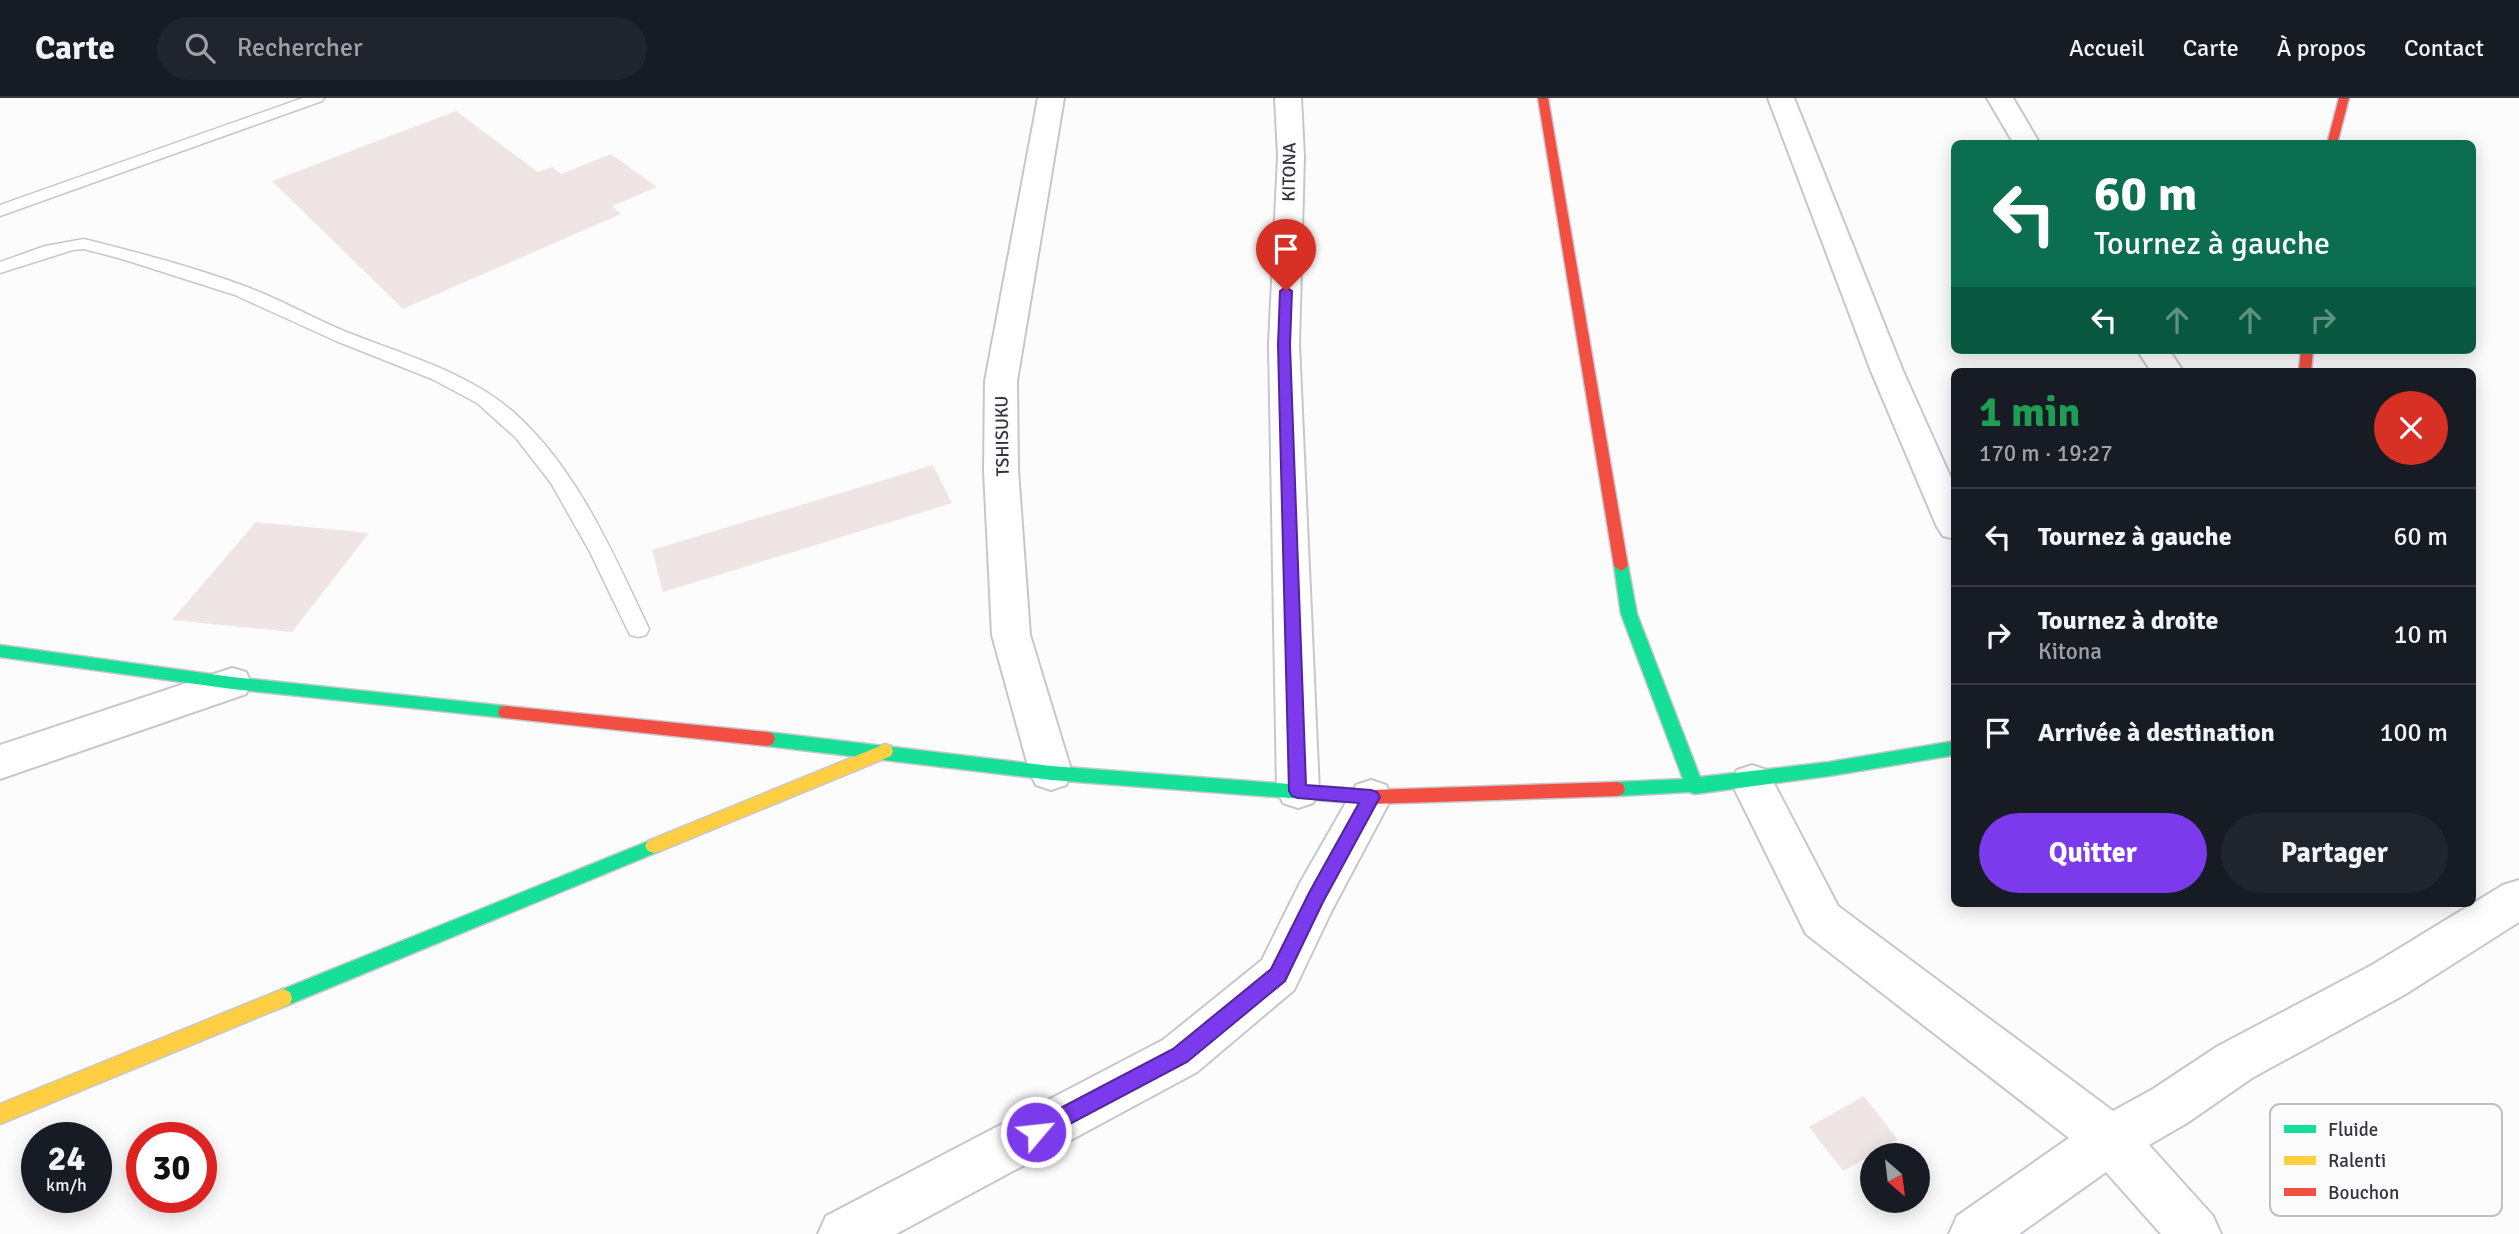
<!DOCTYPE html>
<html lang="fr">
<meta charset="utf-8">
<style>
body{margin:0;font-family:Signika,sans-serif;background:#20242c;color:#f1f3f6;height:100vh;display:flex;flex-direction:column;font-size:26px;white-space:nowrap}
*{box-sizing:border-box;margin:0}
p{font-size:23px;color:#9ea1a6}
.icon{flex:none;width:38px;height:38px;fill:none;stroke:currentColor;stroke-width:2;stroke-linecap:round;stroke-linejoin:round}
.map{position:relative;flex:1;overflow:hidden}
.sheet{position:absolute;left:1951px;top:270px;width:525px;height:539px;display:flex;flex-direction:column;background:#171b24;border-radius:10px;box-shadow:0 4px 18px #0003}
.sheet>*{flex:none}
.hud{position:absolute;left:1951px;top:42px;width:525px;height:214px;border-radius:10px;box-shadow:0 4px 18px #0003;background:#0b6e4f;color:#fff;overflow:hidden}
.needle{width:46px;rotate:152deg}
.fabs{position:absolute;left:1860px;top:1045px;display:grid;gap:14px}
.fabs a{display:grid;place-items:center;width:70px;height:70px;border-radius:50%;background:#171b24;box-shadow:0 4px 18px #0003;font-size:35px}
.speed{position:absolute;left:21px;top:1024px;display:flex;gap:14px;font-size:35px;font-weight:700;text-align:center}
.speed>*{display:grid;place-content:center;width:91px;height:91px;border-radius:50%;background:#171b24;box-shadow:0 4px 18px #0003;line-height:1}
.speed small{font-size:18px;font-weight:400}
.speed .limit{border:10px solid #d22;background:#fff;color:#111}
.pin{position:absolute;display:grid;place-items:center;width:60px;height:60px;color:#fff;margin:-72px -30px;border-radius:50% 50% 50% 0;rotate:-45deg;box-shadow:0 0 7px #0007}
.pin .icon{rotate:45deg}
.me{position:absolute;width:77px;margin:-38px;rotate:62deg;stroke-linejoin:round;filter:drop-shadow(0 0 5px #0008)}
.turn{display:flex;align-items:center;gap:24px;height:147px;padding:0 28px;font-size:32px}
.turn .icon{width:91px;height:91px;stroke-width:2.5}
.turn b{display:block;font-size:49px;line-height:60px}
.lanes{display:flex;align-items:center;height:66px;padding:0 28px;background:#0003;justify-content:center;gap:35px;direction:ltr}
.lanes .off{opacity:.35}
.round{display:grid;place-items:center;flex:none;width:74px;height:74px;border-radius:37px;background:#20242c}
.summary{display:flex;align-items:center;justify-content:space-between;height:119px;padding:0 28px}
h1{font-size:42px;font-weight:700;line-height:52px;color:#1e9e55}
.cta{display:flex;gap:14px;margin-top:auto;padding:14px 28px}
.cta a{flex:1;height:80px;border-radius:42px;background:#7c3aed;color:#fff;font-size:28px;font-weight:700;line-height:80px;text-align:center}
.cta a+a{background:#20242c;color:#f1f3f6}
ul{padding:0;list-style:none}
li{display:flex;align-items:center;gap:21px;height:98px;padding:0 28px;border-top:2px solid #363941}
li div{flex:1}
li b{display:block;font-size:26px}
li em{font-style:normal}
header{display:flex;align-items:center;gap:42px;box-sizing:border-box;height:98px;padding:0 35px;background:#171b24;border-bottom:2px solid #363941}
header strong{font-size:33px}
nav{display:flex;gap:38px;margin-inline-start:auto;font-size:24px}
.search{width:490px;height:63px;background:#20242c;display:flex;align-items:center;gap:18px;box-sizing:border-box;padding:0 24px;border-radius:38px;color:#9ea1a6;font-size:26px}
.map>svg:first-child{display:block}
.building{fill:#eee5e4}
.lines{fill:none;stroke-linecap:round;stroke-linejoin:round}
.lane-casing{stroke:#c8c6cc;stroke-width:3}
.street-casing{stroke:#c8c6cc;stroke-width:4}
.fast-casing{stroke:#c8c6cc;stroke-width:3}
.slow-casing{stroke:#c8c6cc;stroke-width:3}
.jam-casing{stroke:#c8c6cc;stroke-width:3}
.lane{fill:#fff;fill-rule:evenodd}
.street{fill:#fff;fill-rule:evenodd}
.fast{fill:#16e098;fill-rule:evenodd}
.slow{fill:#ffcf43;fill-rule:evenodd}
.jam{fill:#f24e42;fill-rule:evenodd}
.route{fill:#7c3aed;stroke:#51269a;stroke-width:2}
.labels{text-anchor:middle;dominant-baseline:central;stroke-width:6;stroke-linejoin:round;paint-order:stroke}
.street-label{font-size:18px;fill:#37323f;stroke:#fcfcfc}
.key{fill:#fcfcfc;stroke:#c1bfc3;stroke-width:2}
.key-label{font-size:19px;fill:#37323f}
</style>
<header>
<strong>Carte</strong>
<div class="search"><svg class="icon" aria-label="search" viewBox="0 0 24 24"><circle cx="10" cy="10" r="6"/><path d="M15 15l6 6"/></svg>Rechercher</div>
<nav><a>Accueil</a><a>Carte</a><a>À propos</a><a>Contact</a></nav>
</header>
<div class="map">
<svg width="2519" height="1136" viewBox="0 0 2519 1136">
<rect width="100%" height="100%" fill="#fcfcfc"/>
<!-- building -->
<path class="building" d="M456 13 538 74 552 69 561 76 611 56 657 89 612 108 621 116 403 211 272 83Z
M933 367 952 405 663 494 652 452Z
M256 424 369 435 292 534 172 522Z
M1864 998 1898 1042 1843 1073 1809 1029Z"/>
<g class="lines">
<!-- lane casing -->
<g class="lane-casing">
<path id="lane" d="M303 0H324L322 3 0 118V107Z
M84 141C139 155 194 169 247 189 282 202 314 221 349 235 404 257 465 273 511 312 576 368 613 455 649 531L646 537 638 539 630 537 590 454 551 385 516 340 477 305 432 281 336 243 235 197 122 161 84 151 73 152 0 175V164L45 148Z"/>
</g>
<!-- street casing -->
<g class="street-casing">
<path id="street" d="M1038 0H1064L1017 283 1018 372 1030 537 1072 675 1066 687 1051 692 1036 687 1030 675 992 537 984 372 985 283Z
M1275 0H1301L1304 58 1299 246 1319 693 1313 705 1298 710 1283 705 1277 693 1269 246 1278 58Z
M1768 0H1794L1903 273 1955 389V441L1943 438 1937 429 1871 273Z
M1987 0H2013L2040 46H2014Z
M2137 252H2169L2183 273H2151Z
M232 570 246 574 251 585 246 596 0 681V647Z
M1752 667 1767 672 1838 808 2113 1013 2153 991 2218 948 2372 867 2503 787 2519 782V824L2404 897 2252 980 2187 1025 2149 1047 2213 1118 2221 1136H2161L2106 1074 2019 1136H1949L1957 1118 2069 1040 1806 836 1731 684 1737 672Z
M1371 682 1386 687 1392 699 1332 812 1294 892 1197 974 896 1136H818L826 1118 1163 942 1262 862 1300 785 1356 687Z"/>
</g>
<!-- fast casing -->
<g class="fast-casing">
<path id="fast" d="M1621 463 1628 468 1637 516 1700 679 1829 664 1955 643V657L1829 678 1695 696 1689 694 1617 698 1611 696 1609 691 1611 686 1617 684 1683 681 1621 516 1614 468Z
M0 547 232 579 506 608 512 609 514 614 512 619 506 620 232 591 0 559Z
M767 634 1051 668 1343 690 1349 692 1351 697 1349 702 1343 704 1051 682 767 648 761 646 759 641 761 636Z
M654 741 660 743 663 748 660 753 283 909 276 906 274 900 276 894Z"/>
</g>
<!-- slow casing -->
<g class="slow-casing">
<path id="slow" d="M885 646 891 648 893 653 891 658 660 753 654 755 648 753 645 748 648 743Z
M283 891 290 894 292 900 290 906 0 1026V1006Z"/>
</g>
<!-- jam casing -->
<g class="jam-casing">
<path id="jam" d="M1538 0H1548L1628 468 1621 473 1614 468Z
M2339 0H2349L2337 46H2327Z
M2301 252H2313L2311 273H2299Z
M506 608 767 634 773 636 775 641 773 646 767 648 506 620 500 619 498 614 500 609Z
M1617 684 1623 686 1625 691 1623 696 1617 698 1371 706 1337 702 1335 697 1337 692 1343 690 1371 692Z"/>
</g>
<!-- lane -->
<use href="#lane" class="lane"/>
<!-- street -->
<use href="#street" class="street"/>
<!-- fast -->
<use href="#fast" class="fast"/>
<!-- slow -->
<use href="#slow" class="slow"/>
<!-- jam -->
<use href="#jam" class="jam"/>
</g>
<!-- route -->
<path class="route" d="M1286 189 1292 193 1290 247 1306 687 1371 692 1377 694 1380 699 1323 804 1285 883 1187 964 1036 1044 1028 1041 1025 1034 1028 1027 1173 951 1271 871 1310 793 1359 705 1298 700 1292 698 1289 693 1278 247 1280 193Z"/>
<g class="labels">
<!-- street labels -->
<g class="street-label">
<text transform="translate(1289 74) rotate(-89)">KITONA</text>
<text transform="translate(1002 338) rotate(-91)">TSHISUKU</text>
</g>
</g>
<!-- legend -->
<rect x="2270" y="1006" width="232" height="112" rx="10" class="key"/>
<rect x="2284" y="1027" width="32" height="8" fill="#16e098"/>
<rect x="2284" y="1058" width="32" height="9" fill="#ffcf43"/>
<rect x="2284" y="1090" width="32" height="8" fill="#f24e42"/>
<g class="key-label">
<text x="2328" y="1038">Fluide</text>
<text x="2328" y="1069">Ralenti</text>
<text x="2328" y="1101">Bouchon</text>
</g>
</svg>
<div class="fabs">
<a><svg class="needle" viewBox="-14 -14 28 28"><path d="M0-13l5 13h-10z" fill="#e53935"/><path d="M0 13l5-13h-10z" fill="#9ea1a6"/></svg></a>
</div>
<div class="speed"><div>24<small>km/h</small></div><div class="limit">30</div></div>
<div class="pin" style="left:1286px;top:193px;background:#d93025"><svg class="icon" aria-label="arrive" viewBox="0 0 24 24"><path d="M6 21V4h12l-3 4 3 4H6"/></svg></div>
<svg class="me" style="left:1036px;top:1034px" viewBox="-20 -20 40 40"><circle r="17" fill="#7c3aed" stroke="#fff" stroke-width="3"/><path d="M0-11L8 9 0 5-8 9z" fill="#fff"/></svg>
<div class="hud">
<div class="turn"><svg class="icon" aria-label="left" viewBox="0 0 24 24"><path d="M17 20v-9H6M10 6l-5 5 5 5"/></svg><div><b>60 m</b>Tournez à gauche</div></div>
<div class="lanes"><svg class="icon" aria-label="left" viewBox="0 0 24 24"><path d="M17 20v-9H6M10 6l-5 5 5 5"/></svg><svg class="icon off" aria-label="ahead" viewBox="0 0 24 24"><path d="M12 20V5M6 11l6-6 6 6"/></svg><svg class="icon off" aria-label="ahead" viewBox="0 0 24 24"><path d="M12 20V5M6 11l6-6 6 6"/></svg><svg class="icon off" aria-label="right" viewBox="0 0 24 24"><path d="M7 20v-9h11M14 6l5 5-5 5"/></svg></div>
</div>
<section class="sheet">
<div class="summary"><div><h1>1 min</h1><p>170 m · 19:27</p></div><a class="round" style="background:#d93025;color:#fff"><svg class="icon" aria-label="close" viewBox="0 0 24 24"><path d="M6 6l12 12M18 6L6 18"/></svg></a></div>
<ul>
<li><svg class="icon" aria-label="left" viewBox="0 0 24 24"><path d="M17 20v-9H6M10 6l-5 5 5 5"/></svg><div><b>Tournez à gauche</b></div><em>60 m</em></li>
<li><svg class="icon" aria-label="right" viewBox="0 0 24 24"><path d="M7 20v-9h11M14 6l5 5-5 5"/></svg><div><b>Tournez à droite</b><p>Kitona</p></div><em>10 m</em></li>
<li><svg class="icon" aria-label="arrive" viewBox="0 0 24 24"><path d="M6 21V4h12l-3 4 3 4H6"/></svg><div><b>Arrivée à destination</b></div><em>100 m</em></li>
</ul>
<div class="cta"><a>Quitter</a><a>Partager</a></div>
</section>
</div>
